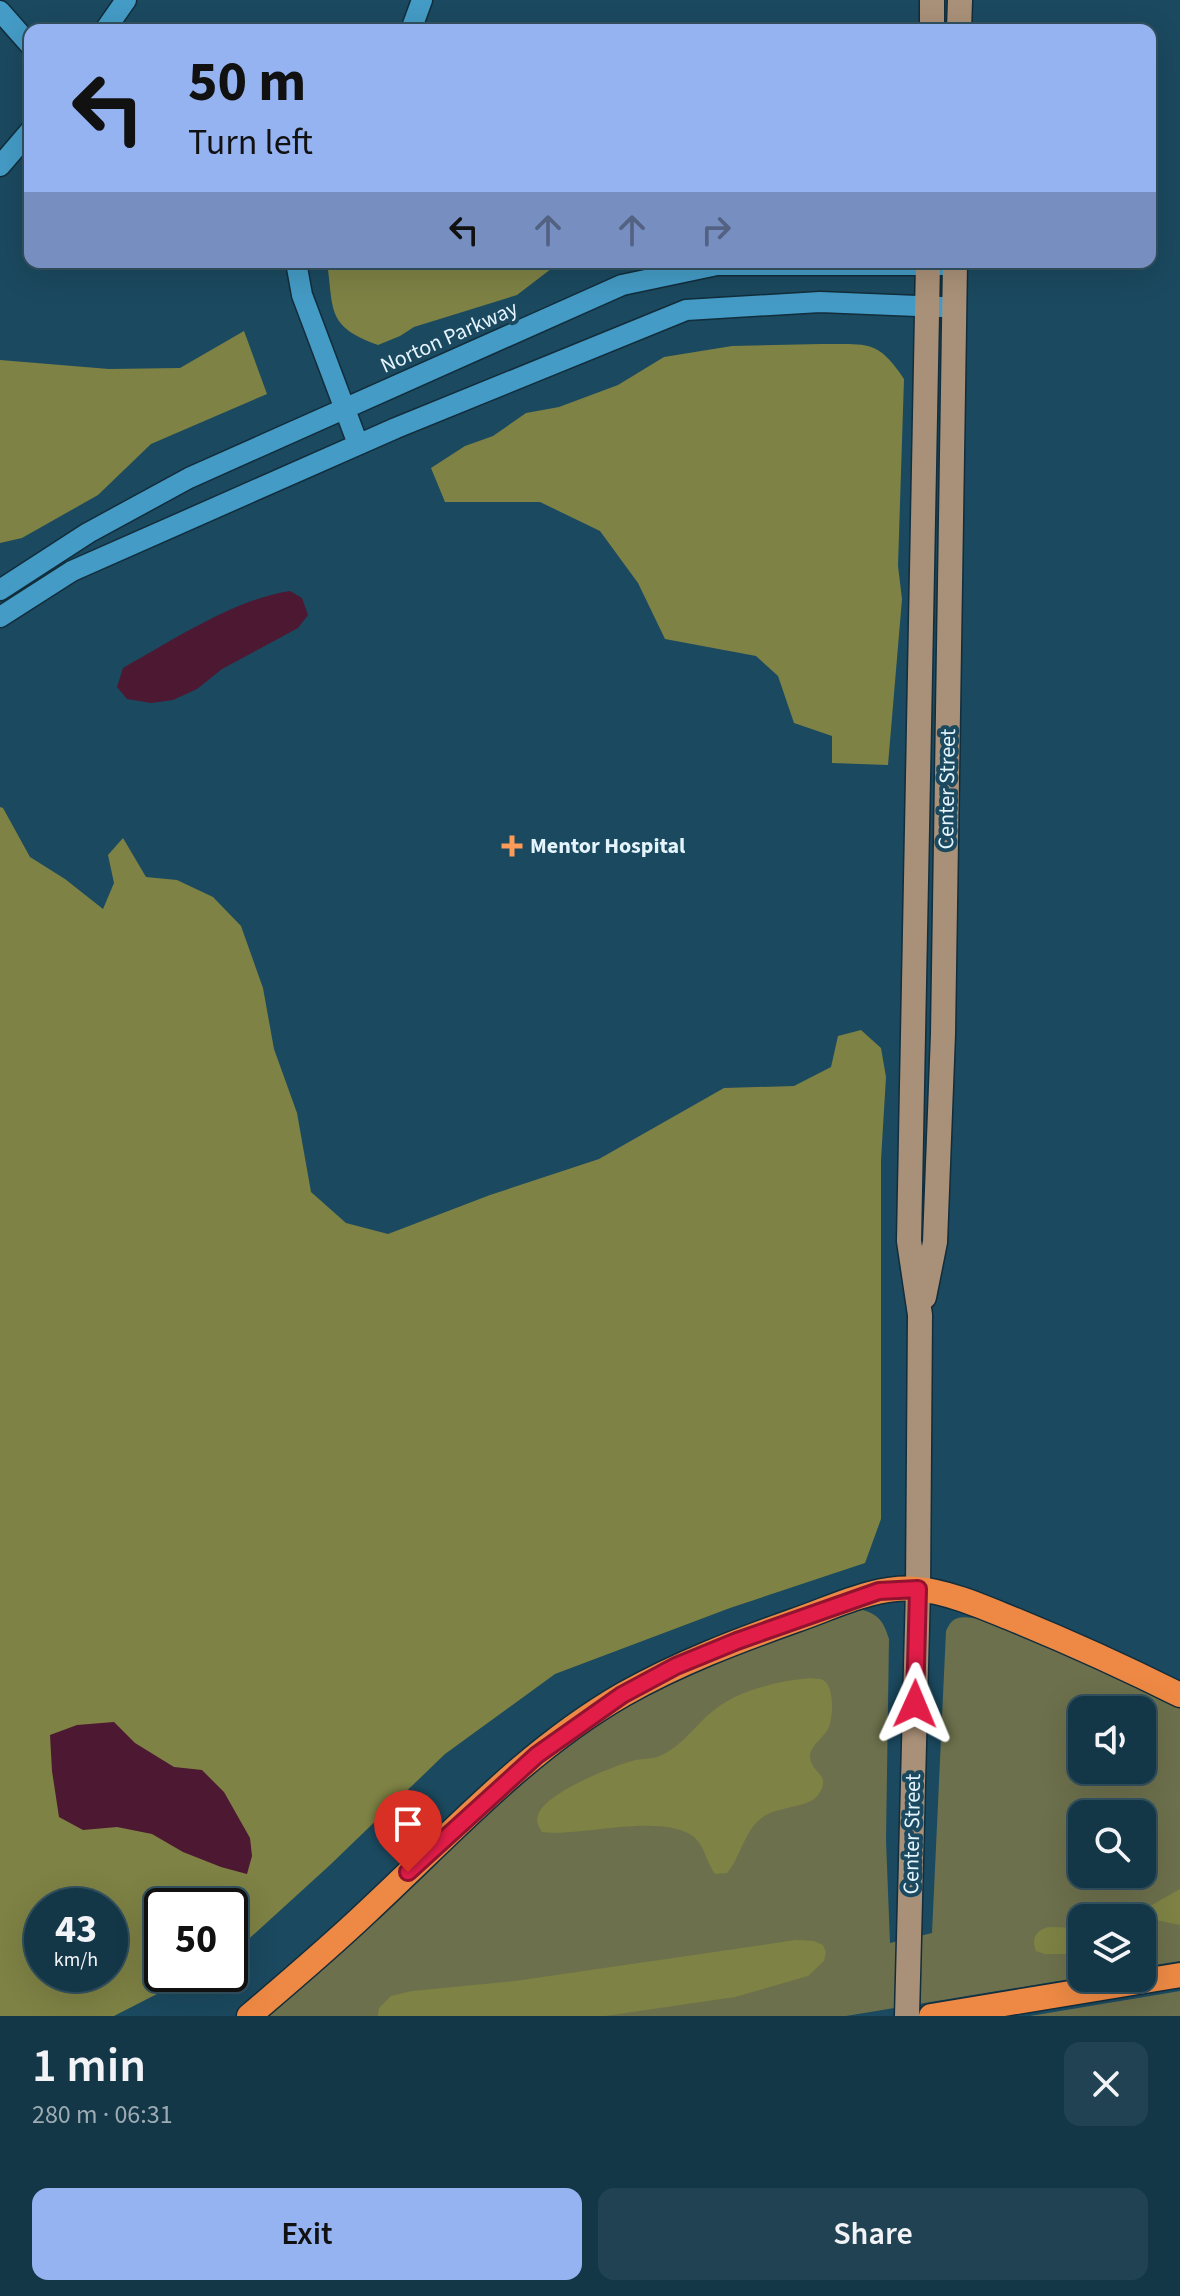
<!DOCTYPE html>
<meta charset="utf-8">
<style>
body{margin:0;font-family:"Source Sans 3",sans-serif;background:#214252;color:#f1f3f6;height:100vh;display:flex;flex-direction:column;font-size:30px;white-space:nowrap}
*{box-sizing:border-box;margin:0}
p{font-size:26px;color:#9dacb4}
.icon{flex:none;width:44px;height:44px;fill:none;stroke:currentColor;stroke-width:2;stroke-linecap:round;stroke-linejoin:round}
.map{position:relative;height:2016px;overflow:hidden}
.drawer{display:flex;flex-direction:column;background:#143747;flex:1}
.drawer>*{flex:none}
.banner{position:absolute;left:24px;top:24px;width:1132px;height:244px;border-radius:16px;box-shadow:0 8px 32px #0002,0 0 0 2px #335160;background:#95b2f1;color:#111;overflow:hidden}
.fabs{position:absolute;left:1068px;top:1696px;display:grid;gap:16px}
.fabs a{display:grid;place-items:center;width:88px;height:88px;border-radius:16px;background:#143747;box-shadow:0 8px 32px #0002,0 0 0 2px #335160;font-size:40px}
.speed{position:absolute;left:24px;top:1888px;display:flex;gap:16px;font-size:40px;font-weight:700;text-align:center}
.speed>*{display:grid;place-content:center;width:104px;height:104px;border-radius:50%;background:#143747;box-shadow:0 8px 32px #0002,0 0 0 2px #335160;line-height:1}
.speed small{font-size:20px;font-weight:400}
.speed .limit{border:4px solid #111;border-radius:12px;background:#fff;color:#111}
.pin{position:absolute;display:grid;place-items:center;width:68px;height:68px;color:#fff;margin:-82px -34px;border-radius:50% 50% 50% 0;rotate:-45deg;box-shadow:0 0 8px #0007}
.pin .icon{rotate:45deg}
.me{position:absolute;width:88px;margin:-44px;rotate:1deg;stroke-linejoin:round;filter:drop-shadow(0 0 6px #0008)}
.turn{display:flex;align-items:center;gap:28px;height:168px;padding:0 32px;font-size:36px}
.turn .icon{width:104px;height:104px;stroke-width:2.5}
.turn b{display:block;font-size:56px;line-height:68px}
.lanes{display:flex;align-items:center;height:76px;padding:0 32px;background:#0003;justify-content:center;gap:40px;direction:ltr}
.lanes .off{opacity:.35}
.round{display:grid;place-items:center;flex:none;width:84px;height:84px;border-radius:16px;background:#214252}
.head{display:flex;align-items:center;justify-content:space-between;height:136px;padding:0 32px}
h1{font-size:48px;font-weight:600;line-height:60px}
.button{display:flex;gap:16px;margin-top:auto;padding:16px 32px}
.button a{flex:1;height:92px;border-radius:16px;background:#95b2f1;color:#111;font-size:32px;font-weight:600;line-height:92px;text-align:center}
.button a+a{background:#214252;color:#f1f3f6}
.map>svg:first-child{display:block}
.green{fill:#6d704c;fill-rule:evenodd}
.forest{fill:#7e8244;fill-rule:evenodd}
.water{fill:#4d1832}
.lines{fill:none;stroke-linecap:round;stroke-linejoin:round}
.minor-casing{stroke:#122d3b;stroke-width:23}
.major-casing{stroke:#122d3b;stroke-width:27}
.highway-casing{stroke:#122d3b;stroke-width:27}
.minor{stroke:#449bc5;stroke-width:20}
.major{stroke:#a99078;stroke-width:24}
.highway{stroke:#ed8944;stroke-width:24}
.route-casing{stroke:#92132f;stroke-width:20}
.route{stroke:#e11d48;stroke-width:14}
.poi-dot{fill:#fe9b59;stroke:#1b495f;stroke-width:3}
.labels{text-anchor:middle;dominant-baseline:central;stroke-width:8;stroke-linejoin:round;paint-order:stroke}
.street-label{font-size:22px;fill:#e4f4fd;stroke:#1b495f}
.poi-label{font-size:22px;font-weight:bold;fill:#e4f4fd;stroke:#1b495f;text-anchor:start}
</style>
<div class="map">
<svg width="1180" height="2016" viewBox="0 0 1180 2016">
<rect width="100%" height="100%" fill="#1b495f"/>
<!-- green -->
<path class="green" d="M863 1610C880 1615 884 1623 889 1639L886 1840 890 1943 932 1933 946 1631C949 1625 951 1620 958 1618 991 1609 1142 1688 1180 1706V1961L1142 1967V1918H1082V1977L846 2016H261L476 1822 564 1746 656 1687 760 1642 848 1612ZM1082 1710H1142V1770H1082ZM1082 1814H1142V1874H1082Z
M1180 1991V2016H1030Z"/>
<!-- forest -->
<path class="forest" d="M327 262H560L517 295 414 327 400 336 378 345C326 326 334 311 327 262Z
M244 331 267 394 151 444 98 495 22 538 0 543V360L109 369 180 368Z
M821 344C866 345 877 338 904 379L898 566 902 599 888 765 832 763V736L794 723 778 676 756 656 665 639 638 583 600 531 540 502H445L431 468 465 446 493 436 526 413 559 407 618 385 664 357 732 346Z
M0 807 3 808 30 857 65 879 103 909 114 883 108 855 123 838 146 877 177 880 213 897 241 926 263 988 274 1049 297 1113 311 1192 346 1223 388 1234 490 1195 599 1159 724 1088 794 1086 831 1067 838 1036 861 1030 881 1048 886 1077 881 1160V1519L865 1563 730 1608 555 1674 445 1754 330 1865 230 1956V1906H162V1974H196L114 2016H0ZM42 1906H110V1974H42Z
M811 1678C815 1679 819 1678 823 1680 835 1687 833 1716 829 1727 824 1738 810 1745 810 1757 811 1774 833 1774 818 1795 809 1808 778 1806 763 1817 744 1830 741 1857 727 1873L715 1874C706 1862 705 1846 694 1837 663 1812 580 1837 542 1832 538 1826 536 1822 538 1815 545 1793 611 1767 632 1761 642 1758 653 1760 662 1755 685 1744 697 1722 718 1707 742 1690 781 1680 811 1678Z
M1180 1889V1925L1156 1920 1142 1921V1918H1100L1120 1910 1152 1905Z
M1048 1927 1082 1928V1954H1045L1036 1951C1031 1938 1036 1931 1048 1927Z
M796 1940 814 1941 823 1945 826 1952 824 1961 808 1976 735 1997 605 2016H378L379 2008 391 1996 412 1991 515 1981Z"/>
<!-- water -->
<path class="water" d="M290 591 302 598 308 615 298 628 222 669 197 689 173 700 151 703 127 699 117 687 123 668C171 641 235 599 290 591Z
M114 1722 135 1743 174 1767 202 1770 224 1792 250 1838 252 1856 247 1874 221 1867 183 1852 152 1834 117 1827 83 1830 59 1817 52 1771 50 1735 77 1725Z"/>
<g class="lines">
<!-- minor casing -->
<g class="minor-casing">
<path id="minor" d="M0 11 30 45
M105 30 126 0
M411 30 422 0
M0 166 30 131
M296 262 302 295 358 444
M0 590 88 533 189 478 622 285 717 265H943
M0 617 72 571 396 428 686 310 820 302 942 307"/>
</g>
<!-- major casing -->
<g class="major-casing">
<path id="major" d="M932 30V0
M959 30 960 0
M924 1297 935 1242 943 1034 955 262
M907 2016 918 1589 920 1315 909 1241 928 262"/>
</g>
<!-- highway casing -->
<g class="highway-casing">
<path id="highway" d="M249 2016C289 1982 329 1948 367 1912 449 1836 526 1750 624 1694 679 1663 737 1641 796 1620 834 1607 876 1585 917 1589 950 1592 985 1608 1015 1620 1071 1643 1126 1668 1180 1695
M931 2016 1180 1975"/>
</g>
<!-- minor -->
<use href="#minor" class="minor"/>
<!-- major -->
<use href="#major" class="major"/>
<!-- highway -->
<use href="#highway" class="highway"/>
</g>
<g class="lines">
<!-- route casing -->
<g class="route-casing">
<path id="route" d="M408 1872 537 1755 622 1695 676 1666 737 1641 879 1591 918 1589 915 1704"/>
</g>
<!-- route -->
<use href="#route" class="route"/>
</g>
<!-- markers -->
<path class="poi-dot" d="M508 834h8v8h8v8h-8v8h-8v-8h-8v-8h8z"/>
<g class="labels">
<!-- street labels -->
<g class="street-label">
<text transform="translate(449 337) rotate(-24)">Norton Parkway</text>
<text transform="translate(947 789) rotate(-89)">Center Street</text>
<text transform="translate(912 1834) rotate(-89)">Center Street</text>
</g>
<!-- poi labels -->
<g class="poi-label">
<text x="530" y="846">Mentor Hospital</text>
</g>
</g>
</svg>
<div class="fabs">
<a><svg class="icon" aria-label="sound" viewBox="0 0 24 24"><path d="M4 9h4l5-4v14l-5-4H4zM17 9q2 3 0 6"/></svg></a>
<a><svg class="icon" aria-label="search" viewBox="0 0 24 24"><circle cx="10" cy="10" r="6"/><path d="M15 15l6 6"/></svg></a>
<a><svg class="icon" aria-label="layers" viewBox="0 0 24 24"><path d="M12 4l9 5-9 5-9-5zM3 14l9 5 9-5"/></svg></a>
</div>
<div class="speed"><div>43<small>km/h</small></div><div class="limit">50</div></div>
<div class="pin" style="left:408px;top:1872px;background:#d93025"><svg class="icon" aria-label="arrive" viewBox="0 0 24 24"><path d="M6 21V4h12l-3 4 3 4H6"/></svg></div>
<svg class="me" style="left:915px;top:1704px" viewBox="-20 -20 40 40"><path d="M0-17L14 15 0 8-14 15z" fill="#e11d48" stroke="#fff" stroke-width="4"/></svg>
<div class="banner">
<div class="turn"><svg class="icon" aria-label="left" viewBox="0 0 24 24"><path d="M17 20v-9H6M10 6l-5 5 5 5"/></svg><div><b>50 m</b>Turn left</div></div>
<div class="lanes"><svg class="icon" aria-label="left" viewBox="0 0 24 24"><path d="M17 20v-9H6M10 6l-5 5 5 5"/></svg><svg class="icon off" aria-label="ahead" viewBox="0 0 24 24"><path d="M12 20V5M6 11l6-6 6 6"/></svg><svg class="icon off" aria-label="ahead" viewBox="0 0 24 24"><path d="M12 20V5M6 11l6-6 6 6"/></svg><svg class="icon off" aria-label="right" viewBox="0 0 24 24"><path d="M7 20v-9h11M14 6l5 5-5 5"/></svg></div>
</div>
</div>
<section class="drawer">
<div class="head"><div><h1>1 min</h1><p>280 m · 06:31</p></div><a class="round"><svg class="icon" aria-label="close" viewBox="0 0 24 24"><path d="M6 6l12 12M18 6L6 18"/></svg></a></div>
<div class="button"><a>Exit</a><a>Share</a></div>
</section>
